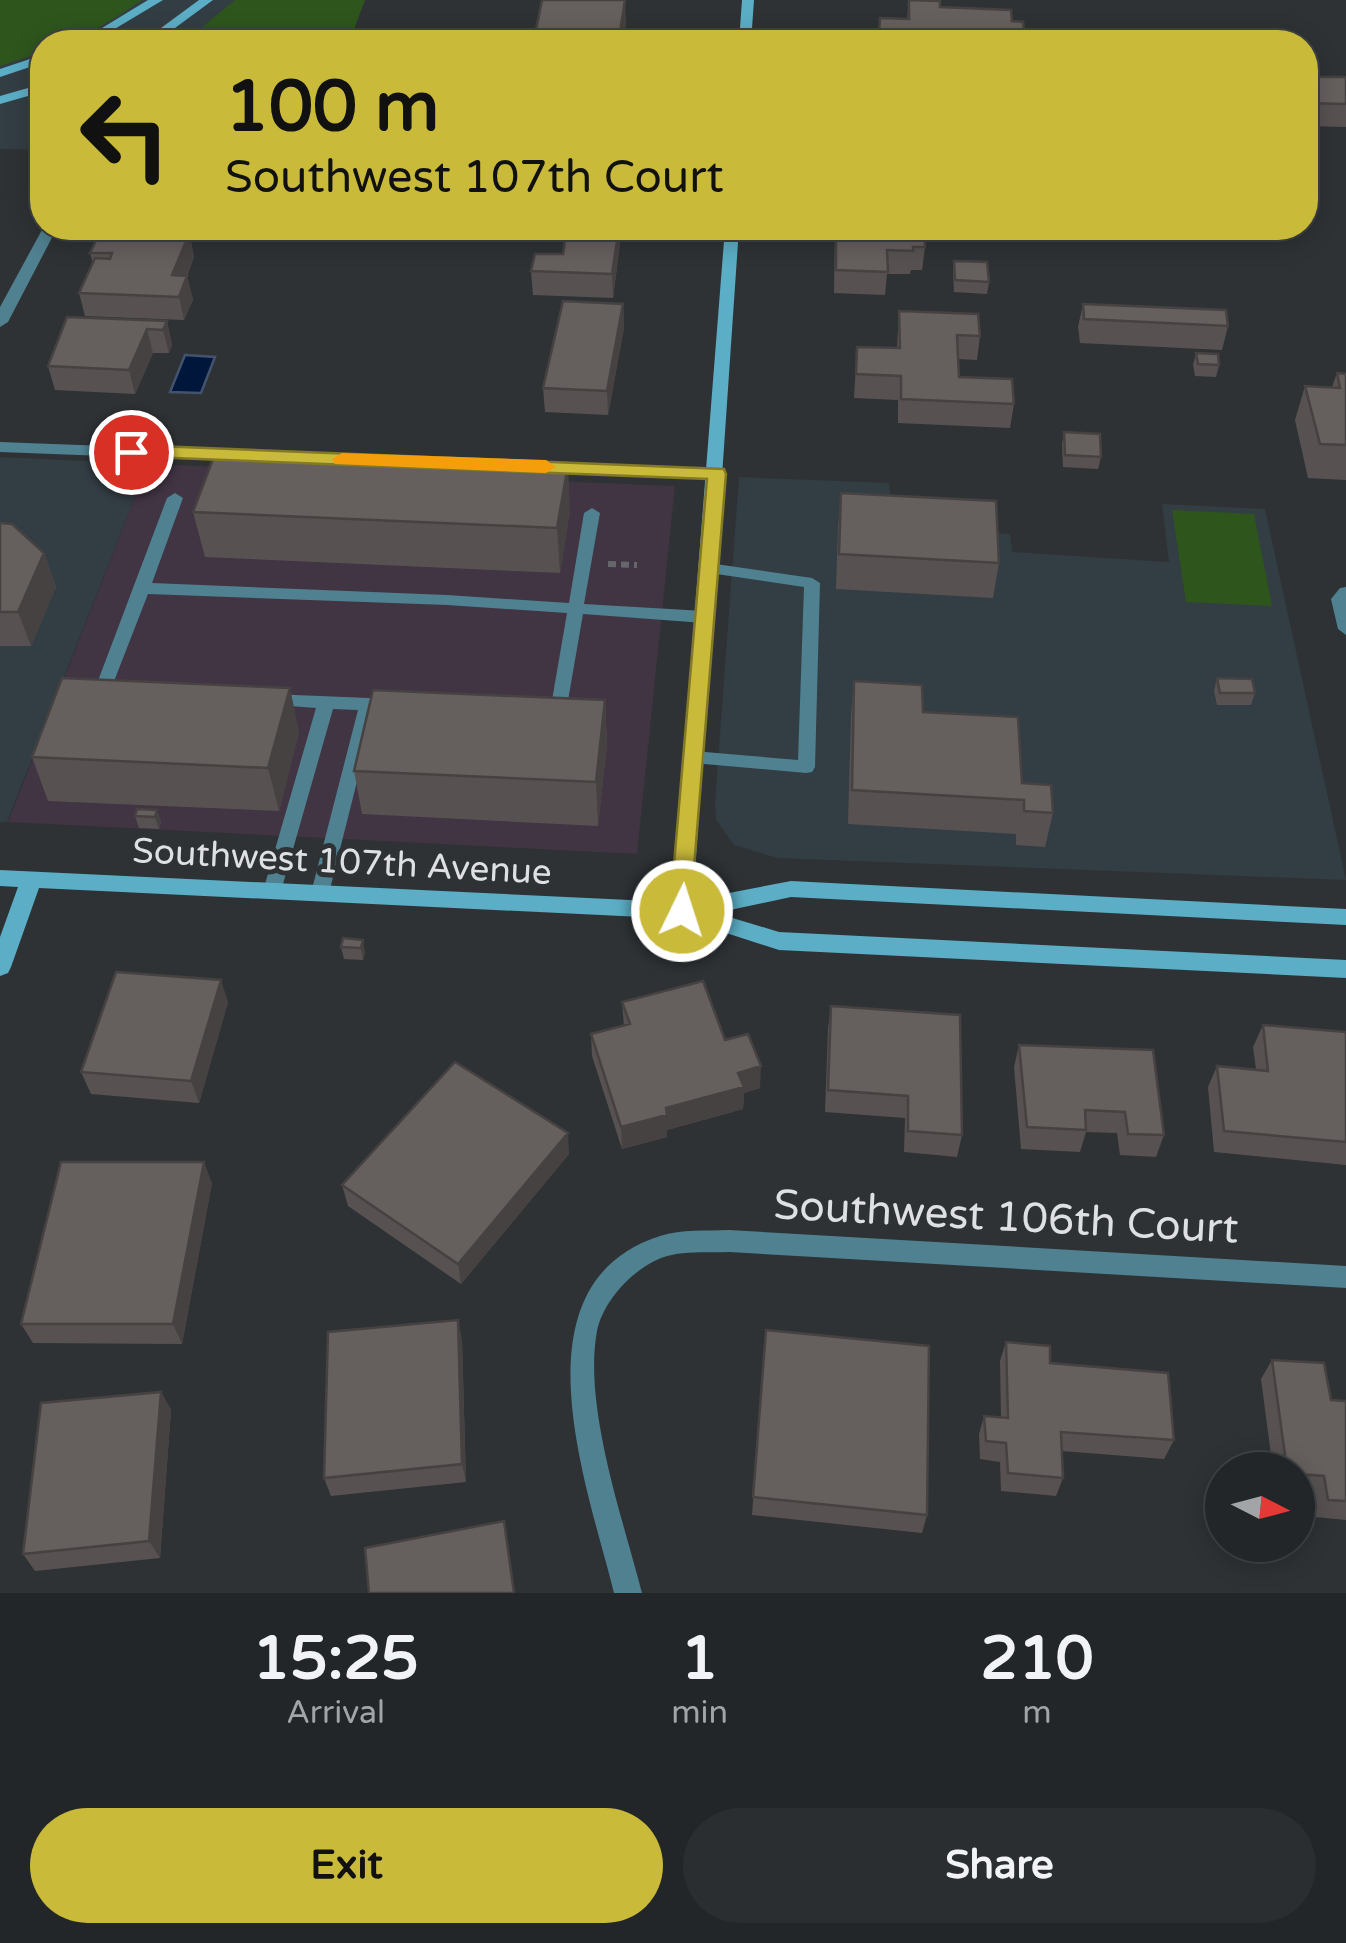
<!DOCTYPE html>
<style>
body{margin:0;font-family:"Varela Round",sans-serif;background:#2a2e30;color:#f1f3f6;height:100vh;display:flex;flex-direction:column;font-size:38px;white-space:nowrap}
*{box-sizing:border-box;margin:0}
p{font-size:32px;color:#a2a5a8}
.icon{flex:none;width:55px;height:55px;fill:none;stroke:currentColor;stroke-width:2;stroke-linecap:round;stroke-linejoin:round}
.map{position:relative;height:1593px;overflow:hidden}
.details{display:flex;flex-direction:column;background:#222628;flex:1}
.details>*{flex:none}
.guide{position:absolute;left:30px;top:30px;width:1288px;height:210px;border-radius:40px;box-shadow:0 5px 25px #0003,0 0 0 2px #3f4345;background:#c9ba3a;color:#111;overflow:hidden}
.needle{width:65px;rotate:96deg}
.fabs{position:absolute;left:1205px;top:1452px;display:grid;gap:20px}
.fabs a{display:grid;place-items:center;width:110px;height:110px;border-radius:50%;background:#222628;box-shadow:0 5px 25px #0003,0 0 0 2px #3f4345;font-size:50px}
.pin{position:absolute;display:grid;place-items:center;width:85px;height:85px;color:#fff;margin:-42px;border:5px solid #fff;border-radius:50%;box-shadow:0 2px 10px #0007}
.me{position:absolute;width:110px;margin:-55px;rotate:4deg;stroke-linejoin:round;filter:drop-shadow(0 0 8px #0008)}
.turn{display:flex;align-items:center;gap:35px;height:210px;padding:0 30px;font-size:45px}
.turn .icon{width:130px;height:130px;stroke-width:2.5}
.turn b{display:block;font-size:70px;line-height:85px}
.eta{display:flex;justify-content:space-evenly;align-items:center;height:170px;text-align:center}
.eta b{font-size:60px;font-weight:700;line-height:70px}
.primary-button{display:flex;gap:20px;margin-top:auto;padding:20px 30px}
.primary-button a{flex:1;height:115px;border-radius:60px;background:#c9ba3a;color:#111;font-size:40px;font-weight:700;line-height:115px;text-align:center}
.primary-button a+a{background:#2a2e30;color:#f1f3f6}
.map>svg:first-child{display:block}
.commercial{fill:#413443}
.built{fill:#333d44}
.green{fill:#2e561c}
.water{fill:#00173b;stroke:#43536d;stroke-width:2.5}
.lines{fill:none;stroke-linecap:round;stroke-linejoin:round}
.path{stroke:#65686b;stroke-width:6;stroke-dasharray:8 5;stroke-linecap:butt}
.lane{fill:#508190;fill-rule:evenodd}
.street{fill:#508190;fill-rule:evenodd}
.secondary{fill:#5baec5;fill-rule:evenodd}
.wall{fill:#575251}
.shaded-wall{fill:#474242}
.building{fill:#655f5e;stroke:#474242;stroke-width:2.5}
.route{fill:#c9ba3a;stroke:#837926;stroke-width:2.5}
.slow{fill:#f59e0b}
.labels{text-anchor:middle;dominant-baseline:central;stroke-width:10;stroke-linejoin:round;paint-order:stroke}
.street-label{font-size:35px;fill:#dee0e3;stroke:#2e3235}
.near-street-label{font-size:42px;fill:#dee0e3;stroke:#2e3235}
</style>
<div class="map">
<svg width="1346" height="1593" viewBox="0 0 1346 1593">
<rect width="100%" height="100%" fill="#2e3235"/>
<!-- commercial -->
<path class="commercial" d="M148 464 675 486 637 854 8 822Z"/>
<!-- built -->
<path class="built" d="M0 0H365L349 42H42V150L0 149Z
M0 457 148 464 7 822H0Z
M739 477 889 483 893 526 1010 534 1012 552 1169 562 1162 504 1265 509 1346 880 777 858 734 845 716 820 715 802Z"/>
<!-- green -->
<path class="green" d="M0 0H142C111 21 81 42 42 42V52L0 66Z
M235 0H365L349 42H184Z
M1172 510 1254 514 1272 606 1186 602Z"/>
<!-- water -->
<path class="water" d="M185 355 215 357 201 393 170 392Z"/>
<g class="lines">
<!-- path -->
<path class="path" d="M608 564 637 565"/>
<!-- lane -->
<path class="lane" d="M175 493 183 498 152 583 447 595 569 603 584 513 592 508 600 513 584 604 704 611 712 617 704 623 583 614 566 712 564 716 550 718 542 712 544 708 551 706 567 613 447 605 148 594 111 689 117 694 109 700 95 698 93 694 167 498Z
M709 563 812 578 820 583 815 767 812 772 806 773 693 763 684 757 693 751 798 760 804 587 703 572 701 568Z
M1346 587V635L1338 629 1331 599 1340 588Z
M270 694 394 699 402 705 394 711 375 710 329 893 326 898H314L311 893 358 710 333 709 281 891 278 896H266L263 891 316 708 264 704 262 700 264 696Z"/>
<!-- street -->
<path class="street" d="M43 228H57L8 322 0 327V307Z
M0 442 238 451 246 456 238 461 0 452Z
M542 462 717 469 725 474 717 479 536 471 534 467Z
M729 1230 1346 1266V1288L729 1252C707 1253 682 1250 661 1258 633 1269 603 1301 597 1331 583 1406 623 1519 642 1593H614C588 1487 510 1284 660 1236 682 1229 706 1231 729 1230Z"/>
<!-- secondary -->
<path class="secondary" d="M148 0H163L93 42H79Z
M199 0H213L156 42H142Z
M742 0H754L751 42H739Z
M42 55V63L0 77V69Z
M42 84V92L0 104V96Z
M725 228H739L693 900 791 881 1346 909V925L791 897 716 913 779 932 1346 960V978L779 950 683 919 39 888 11 967 8 973 0 976V937L18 887 0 886V870L672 902Z"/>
</g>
<!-- wall -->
<path class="wall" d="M909 0 1012 21 1023 22 1024 42H878L880 18 907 19Z
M626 22 623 42H536V30Z
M1305 77H1346V127L1305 126Z
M123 228H232L228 238 190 237 194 257 187 276 193 300 184 320 85 316 79 293 93 264 90 253 124 231Z
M622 228 613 298 533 295 531 271 563 254Z
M835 228H924L925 247 922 270H911L910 274H887L885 295 834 293Z
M954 261 989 282 987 294 954 292 953 273Z
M623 304 624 328 608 415 545 412 543 388Z
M1083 304 1228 326 1222 350 1080 343 1078 327Z
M899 311 980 336 977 360 958 359 959 377 1014 404 1010 428 898 423V400L854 398 857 347 897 348Z
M167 321 172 345 169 353H153L135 394 55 390 48 366Z
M1196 353 1219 365 1216 377 1195 376 1193 365Z
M1337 373 1346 374V480L1308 478 1295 420 1305 386 1332 387Z
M1064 432 1101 457 1098 469 1063 467 1062 444Z
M841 493 999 563 993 598 836 589 838 527Z
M570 510 560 573 205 557 193 512Z
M0 523 44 553 56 587 31 646H0Z
M1217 678 1255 693 1251 705H1217L1214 691Z
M854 681 923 712 1022 783 1053 813 1045 847 1016 845V834L848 824 851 715Z
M605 700 607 744 598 826 362 814 354 771Z
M299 732 279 811 48 801 32 757Z
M157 810 161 822 159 829 139 828 135 816Z
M343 938 365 952 363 960 344 959 341 947Z
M228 1002 199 1103 91 1094 81 1072Z
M622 1002 725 1040 760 1088 744 1093 743 1109 667 1130V1137L622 1149 592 1056 591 1034 624 1026Z
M831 1006 962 1135 957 1157 904 1152 905 1118 825 1112 828 1028Z
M1263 1025 1346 1032V1165L1214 1152 1208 1087 1217 1066 1256 1069 1253 1047Z
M1019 1045 1164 1135 1156 1157 1120 1155 1117 1133 1086 1132 1080 1152 1021 1149 1014 1067Z
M569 1154 461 1284 348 1206 342 1185Z
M212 1183 182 1344 33 1343 21 1324Z
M766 1330 927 1515 922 1533 752 1515Z
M462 1340 466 1482 331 1496 324 1478Z
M1006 1342 1050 1363 1174 1440 1164 1459 1062 1451 1063 1478 1056 1496 1001 1491 1000 1462 980 1459 979 1434 984 1416 1001 1417 1000 1361Z
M1272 1360 1331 1400 1346 1401V1520L1315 1517 1311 1494 1298 1492V1470H1273L1261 1379Z
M161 1392 171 1410 160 1558 35 1571 23 1554Z"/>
<!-- shaded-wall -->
<path class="shaded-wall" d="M625 0 626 22 623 42H620V32Z
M225 228H232L228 238Z
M619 228H622L613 298 612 274Z
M189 234 194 257 177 299 172 275Z
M187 276 193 300 184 320 179 297Z
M623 304 624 328 608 415 607 391Z
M167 321 172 345 169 353 163 330Z
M147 329 153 353 135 394 129 370Z
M568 465 570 510 560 573 557 528Z
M44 553 56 587 31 646 18 612Z
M290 688 299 732 279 811 268 768Z
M605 700 607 744 598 826 596 782Z
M157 810 161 822 159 829 155 817Z
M363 940 365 952 363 960 361 948Z
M221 980 228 1002 199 1103 191 1081Z
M761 1066 760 1088 744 1093 743 1109 667 1130V1137L622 1149 621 1127 666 1108 738 1073Z
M568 1133 569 1154 461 1284 458 1264Z
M204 1162 212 1183 182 1344 173 1324Z
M458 1320 462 1340 466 1482 462 1464Z
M161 1392 171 1410 160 1558 149 1541Z"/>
<!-- building -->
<path class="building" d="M542 0H625L620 32 536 30Z
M909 0 940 1V7L1011 10 1012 21 1023 22 1025 40H1013V42L908 40V33L879 32 880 18 909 19Z
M1305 77H1346V104L1305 103Z
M567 228H619L612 274 531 271 535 254H563Z
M836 228H924L925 247H913V251L887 250 888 272 836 270Z
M101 230 189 234 172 275 187 276 179 297 79 293 95 258 110 259 112 253H90Z
M954 261 987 262 989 282 955 280Z
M563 301 623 304 607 391 543 388Z
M1083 304 1226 310 1228 326 1084 319Z
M899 311 978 314 980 336 957 335 959 377 1012 379 1014 404 901 399V376L856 374 857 347 900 348Z
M67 317 167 321 163 330 147 329 129 370 48 366Z
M1196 353 1218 354 1219 365 1198 364Z
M1337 373 1346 374V445L1320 444 1305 386 1340 388Z
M1064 432 1100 434 1101 457 1065 455Z
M216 451 568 465 557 528 193 512Z
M841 493 996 501 999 563 839 554Z
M0 523 12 524 44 553 18 612H0Z
M62 678 290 688 268 768 32 757Z
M1217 678 1252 679 1255 693H1220Z
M854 681 922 685 923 712 1018 717 1022 783 1051 785 1053 813 1024 811V800L852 790Z
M373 690 605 700 596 782 354 771Z
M137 809 157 810 155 817 135 816Z
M343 938 363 940 361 948 341 947Z
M116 972 221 980 191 1081 81 1072Z
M703 981 725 1040 748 1034 761 1066 738 1073 744 1087 666 1108 667 1115 621 1127 591 1034 630 1024 622 1002Z
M831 1006 960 1015 962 1135 908 1131V1096L828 1090Z
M1263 1025 1346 1032V1142L1224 1131 1217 1066 1268 1071Z
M1019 1045 1153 1050 1164 1135 1128 1134 1125 1112 1085 1110 1086 1130 1027 1127Z
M455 1062 568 1133 458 1264 342 1185Z
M61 1162H204L173 1324H21Z
M458 1320 462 1464 324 1478 328 1332Z
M766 1330 929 1346 927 1515 753 1497Z
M1006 1342 1050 1346V1363L1168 1373 1174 1440 1061 1432 1063 1478 1008 1473 1006 1443 986 1441 984 1416 1008 1418Z
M1272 1360 1324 1363 1331 1400 1346 1401V1501L1328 1500 1324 1476 1298 1474V1470H1287Z
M161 1392 149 1541 23 1554 41 1403Z
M504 1521 514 1593H369L365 1548Z"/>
<!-- route -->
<path class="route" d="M131 445 724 469 726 474 690 917H673L670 911 707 479 124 456 121 452Z"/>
<!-- slow -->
<path class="slow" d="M342 453 546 460 556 467 546 473 335 464 332 459Z"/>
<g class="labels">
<!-- street labels -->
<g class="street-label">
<text transform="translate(342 862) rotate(3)">Southwest 107th Avenue</text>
</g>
<!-- near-street labels -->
<g class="near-street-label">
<text transform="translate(1006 1217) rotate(3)">Southwest 106th Court</text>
</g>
</g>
</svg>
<div class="fabs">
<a><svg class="needle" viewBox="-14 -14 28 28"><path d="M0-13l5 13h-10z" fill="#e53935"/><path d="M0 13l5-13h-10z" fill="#a2a5a8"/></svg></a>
</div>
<div class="pin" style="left:131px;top:452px;background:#d93025"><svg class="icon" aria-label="arrive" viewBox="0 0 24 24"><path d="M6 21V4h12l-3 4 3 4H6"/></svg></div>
<svg class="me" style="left:682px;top:911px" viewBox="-20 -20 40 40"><circle r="17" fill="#c9ba3a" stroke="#fff" stroke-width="3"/><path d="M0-11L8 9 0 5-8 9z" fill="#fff"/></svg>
<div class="guide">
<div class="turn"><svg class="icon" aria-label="left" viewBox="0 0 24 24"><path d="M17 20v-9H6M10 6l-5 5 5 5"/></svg><div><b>100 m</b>Southwest 107th Court</div></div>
</div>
</div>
<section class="details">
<div class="eta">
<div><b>15:25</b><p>Arrival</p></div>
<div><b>1</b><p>min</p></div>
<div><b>210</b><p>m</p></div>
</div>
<div class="primary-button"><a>Exit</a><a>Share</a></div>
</section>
